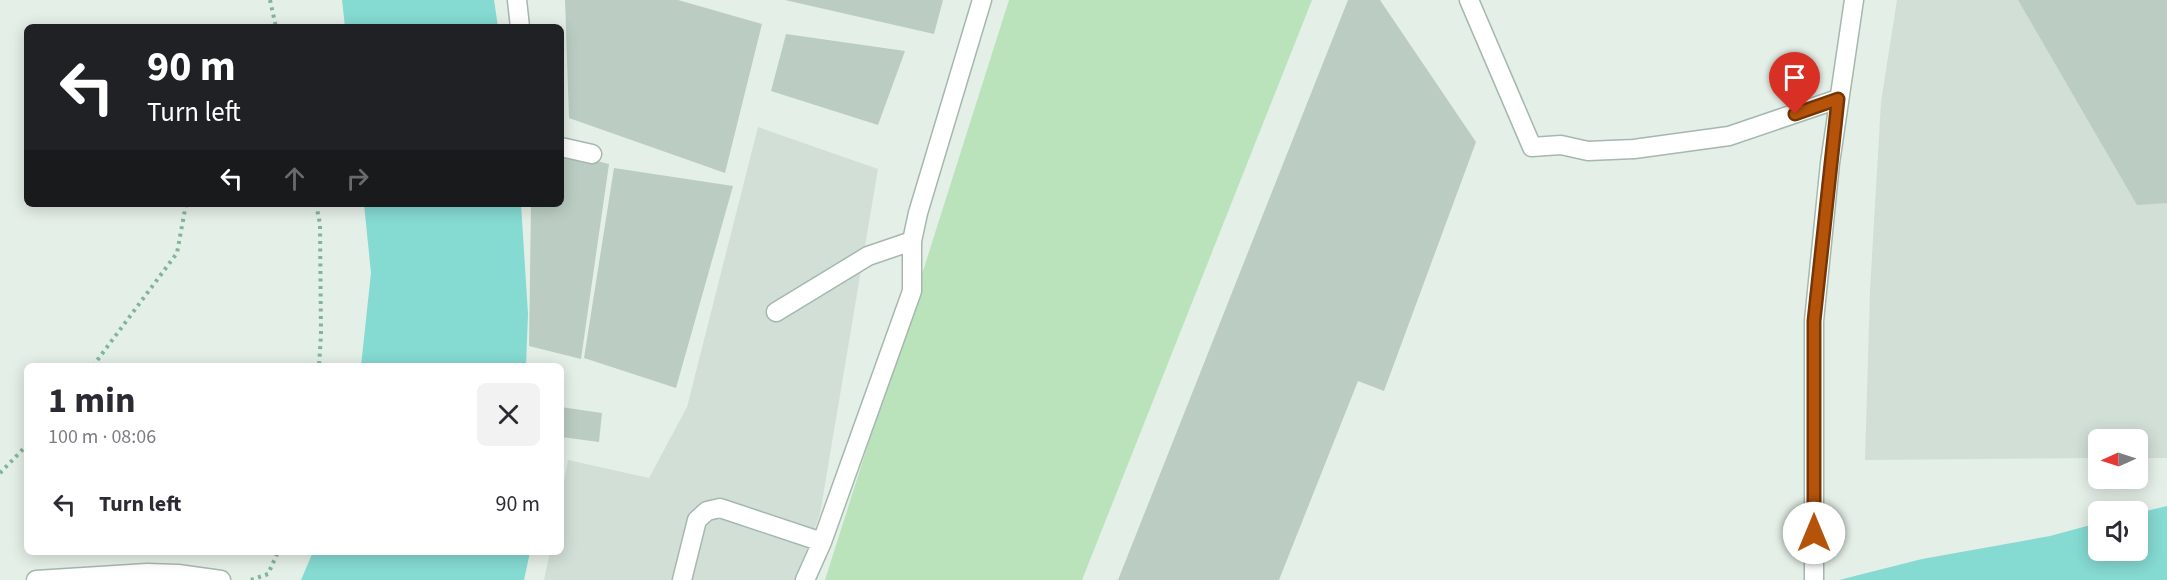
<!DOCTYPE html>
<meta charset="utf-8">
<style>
body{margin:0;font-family:"Source Sans 3",sans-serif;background:#f2f2f3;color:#2b2b33;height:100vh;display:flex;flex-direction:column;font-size:22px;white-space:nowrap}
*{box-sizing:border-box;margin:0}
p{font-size:20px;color:#7c7c81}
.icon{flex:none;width:33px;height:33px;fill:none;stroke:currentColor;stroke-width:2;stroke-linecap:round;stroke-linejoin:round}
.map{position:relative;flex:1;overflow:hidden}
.sheet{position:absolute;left:24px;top:363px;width:540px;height:192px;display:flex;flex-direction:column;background:#fff;border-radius:9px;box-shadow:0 3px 15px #0003}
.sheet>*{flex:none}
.top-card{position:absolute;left:24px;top:24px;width:540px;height:183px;border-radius:9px;box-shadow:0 3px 15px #0003;background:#202124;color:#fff;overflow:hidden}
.needle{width:39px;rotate:267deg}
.controls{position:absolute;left:2088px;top:429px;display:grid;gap:12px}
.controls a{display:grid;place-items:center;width:60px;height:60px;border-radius:9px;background:#fff;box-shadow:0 3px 15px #0003;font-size:30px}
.pin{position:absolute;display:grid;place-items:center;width:51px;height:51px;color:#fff;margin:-62px -26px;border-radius:50% 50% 50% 0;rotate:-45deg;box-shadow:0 0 6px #0007}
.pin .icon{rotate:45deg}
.me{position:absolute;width:66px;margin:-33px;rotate:0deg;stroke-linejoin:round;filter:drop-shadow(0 0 4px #0008)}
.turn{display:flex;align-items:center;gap:21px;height:126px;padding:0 24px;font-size:27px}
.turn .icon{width:78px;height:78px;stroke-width:2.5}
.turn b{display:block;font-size:42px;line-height:51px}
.lanes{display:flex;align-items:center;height:57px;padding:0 24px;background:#0003;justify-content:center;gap:30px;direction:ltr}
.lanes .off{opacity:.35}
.round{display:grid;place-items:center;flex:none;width:63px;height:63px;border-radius:9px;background:#f2f2f3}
.headline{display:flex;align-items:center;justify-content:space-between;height:102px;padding:0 24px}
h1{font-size:36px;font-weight:700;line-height:45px}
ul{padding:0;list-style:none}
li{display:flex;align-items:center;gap:18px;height:78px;padding:0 24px}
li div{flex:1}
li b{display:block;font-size:22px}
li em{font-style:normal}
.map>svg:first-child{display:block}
.built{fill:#d1dfd6}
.green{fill:#bae2bb}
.water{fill:#85dad2}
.building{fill:#bbcdc2}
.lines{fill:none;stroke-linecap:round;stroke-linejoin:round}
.lane-casing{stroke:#a5b8ad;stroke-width:21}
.street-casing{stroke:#a5b8ad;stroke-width:21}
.path{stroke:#80b698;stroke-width:4;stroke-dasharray:3 4.5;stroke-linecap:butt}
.lane{stroke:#fff;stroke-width:18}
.street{stroke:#fff;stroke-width:18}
.route-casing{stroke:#753606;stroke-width:15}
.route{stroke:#b45309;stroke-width:10}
</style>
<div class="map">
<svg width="2167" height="580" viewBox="0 0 2167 580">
<rect width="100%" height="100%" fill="#e4efe7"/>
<!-- built -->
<path class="built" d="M1897 0H2167V458H2138V440H2098V458L1865 460 1870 291 1881 102Z
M758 127 878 169 820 514 796 580H544L550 552H561V496L568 460 649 478 687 407Z"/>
<!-- green -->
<path class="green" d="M1009 0H1312L1082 580H825Z"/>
<!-- water -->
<path class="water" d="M342 0H494L498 27H345Z
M364 204H521L528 314 526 366H361L371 273Z
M2167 506V580H1839L1922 559 2050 536 2098 523V550H2138V513Z
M313 552H530L524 580H301Z"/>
<!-- building -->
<path class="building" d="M565 0H678L762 24 725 173 569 118Z
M785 0H943L934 34Z
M1348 0H1380L1476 142 1384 391 1358 381 1279 580H1118Z
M2018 0H2167V203L2137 205Z
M786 34 905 51 878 125 771 91Z
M561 152 609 164 581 359 529 346 531 204H561Z
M614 168 733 186 676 388 584 358Z
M561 407 602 413 599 442 561 437Z"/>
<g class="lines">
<!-- lane casing -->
<g class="lane-casing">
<path id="lane" d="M517 0 520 27
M1469 0 1532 147 1561 145 1588 151 1634 149 1729 136 1838 99
M561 147 592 154
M776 312 868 256 912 241
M36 580 147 573 178 574 221 580
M682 580 697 520 707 511 720 508 822 542
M805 580 822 542 912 291V241L918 213 982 0"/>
</g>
<!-- street casing -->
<g class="street-casing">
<path id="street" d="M1814 580V321L1830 163 1854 0"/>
</g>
<!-- path -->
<path class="path" d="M270 0 276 27
M316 204 320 224 321 335 319 366
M93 366 177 253 186 204
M0 473 27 445
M251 580 268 574 278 552"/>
<!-- lane -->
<use href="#lane" class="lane"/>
<!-- street -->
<use href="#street" class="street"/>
</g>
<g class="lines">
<!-- route casing -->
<g class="route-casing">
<path id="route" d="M1795 114 1838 99 1814 321V533"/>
</g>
<!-- route -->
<use href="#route" class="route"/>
</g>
</svg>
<div class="controls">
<a><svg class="needle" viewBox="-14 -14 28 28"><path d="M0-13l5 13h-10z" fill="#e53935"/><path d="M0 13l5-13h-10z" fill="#7c7c81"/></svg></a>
<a><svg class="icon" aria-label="sound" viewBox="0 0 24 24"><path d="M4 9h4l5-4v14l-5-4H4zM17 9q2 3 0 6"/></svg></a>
</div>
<div class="pin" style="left:1795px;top:114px;background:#d93025"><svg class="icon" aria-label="arrive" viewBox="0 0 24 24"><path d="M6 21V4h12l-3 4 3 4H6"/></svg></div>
<svg class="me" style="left:1814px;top:533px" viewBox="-20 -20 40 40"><circle r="19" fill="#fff"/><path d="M0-13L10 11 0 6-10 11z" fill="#b45309"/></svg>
<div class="top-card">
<div class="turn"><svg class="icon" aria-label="left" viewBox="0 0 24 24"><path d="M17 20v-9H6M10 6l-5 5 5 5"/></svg><div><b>90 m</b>Turn left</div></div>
<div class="lanes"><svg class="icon" aria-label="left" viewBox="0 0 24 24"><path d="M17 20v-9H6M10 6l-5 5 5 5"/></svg><svg class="icon off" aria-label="ahead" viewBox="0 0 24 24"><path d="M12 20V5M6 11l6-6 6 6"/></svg><svg class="icon off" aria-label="right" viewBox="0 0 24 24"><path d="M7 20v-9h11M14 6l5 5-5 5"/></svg></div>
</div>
<section class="sheet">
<div class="headline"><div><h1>1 min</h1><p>100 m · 08:06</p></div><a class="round"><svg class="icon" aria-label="close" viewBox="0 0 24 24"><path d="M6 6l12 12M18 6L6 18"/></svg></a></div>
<ul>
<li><svg class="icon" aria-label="left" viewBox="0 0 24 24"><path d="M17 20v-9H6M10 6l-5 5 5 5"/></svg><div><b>Turn left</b></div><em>90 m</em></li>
</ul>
</section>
</div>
